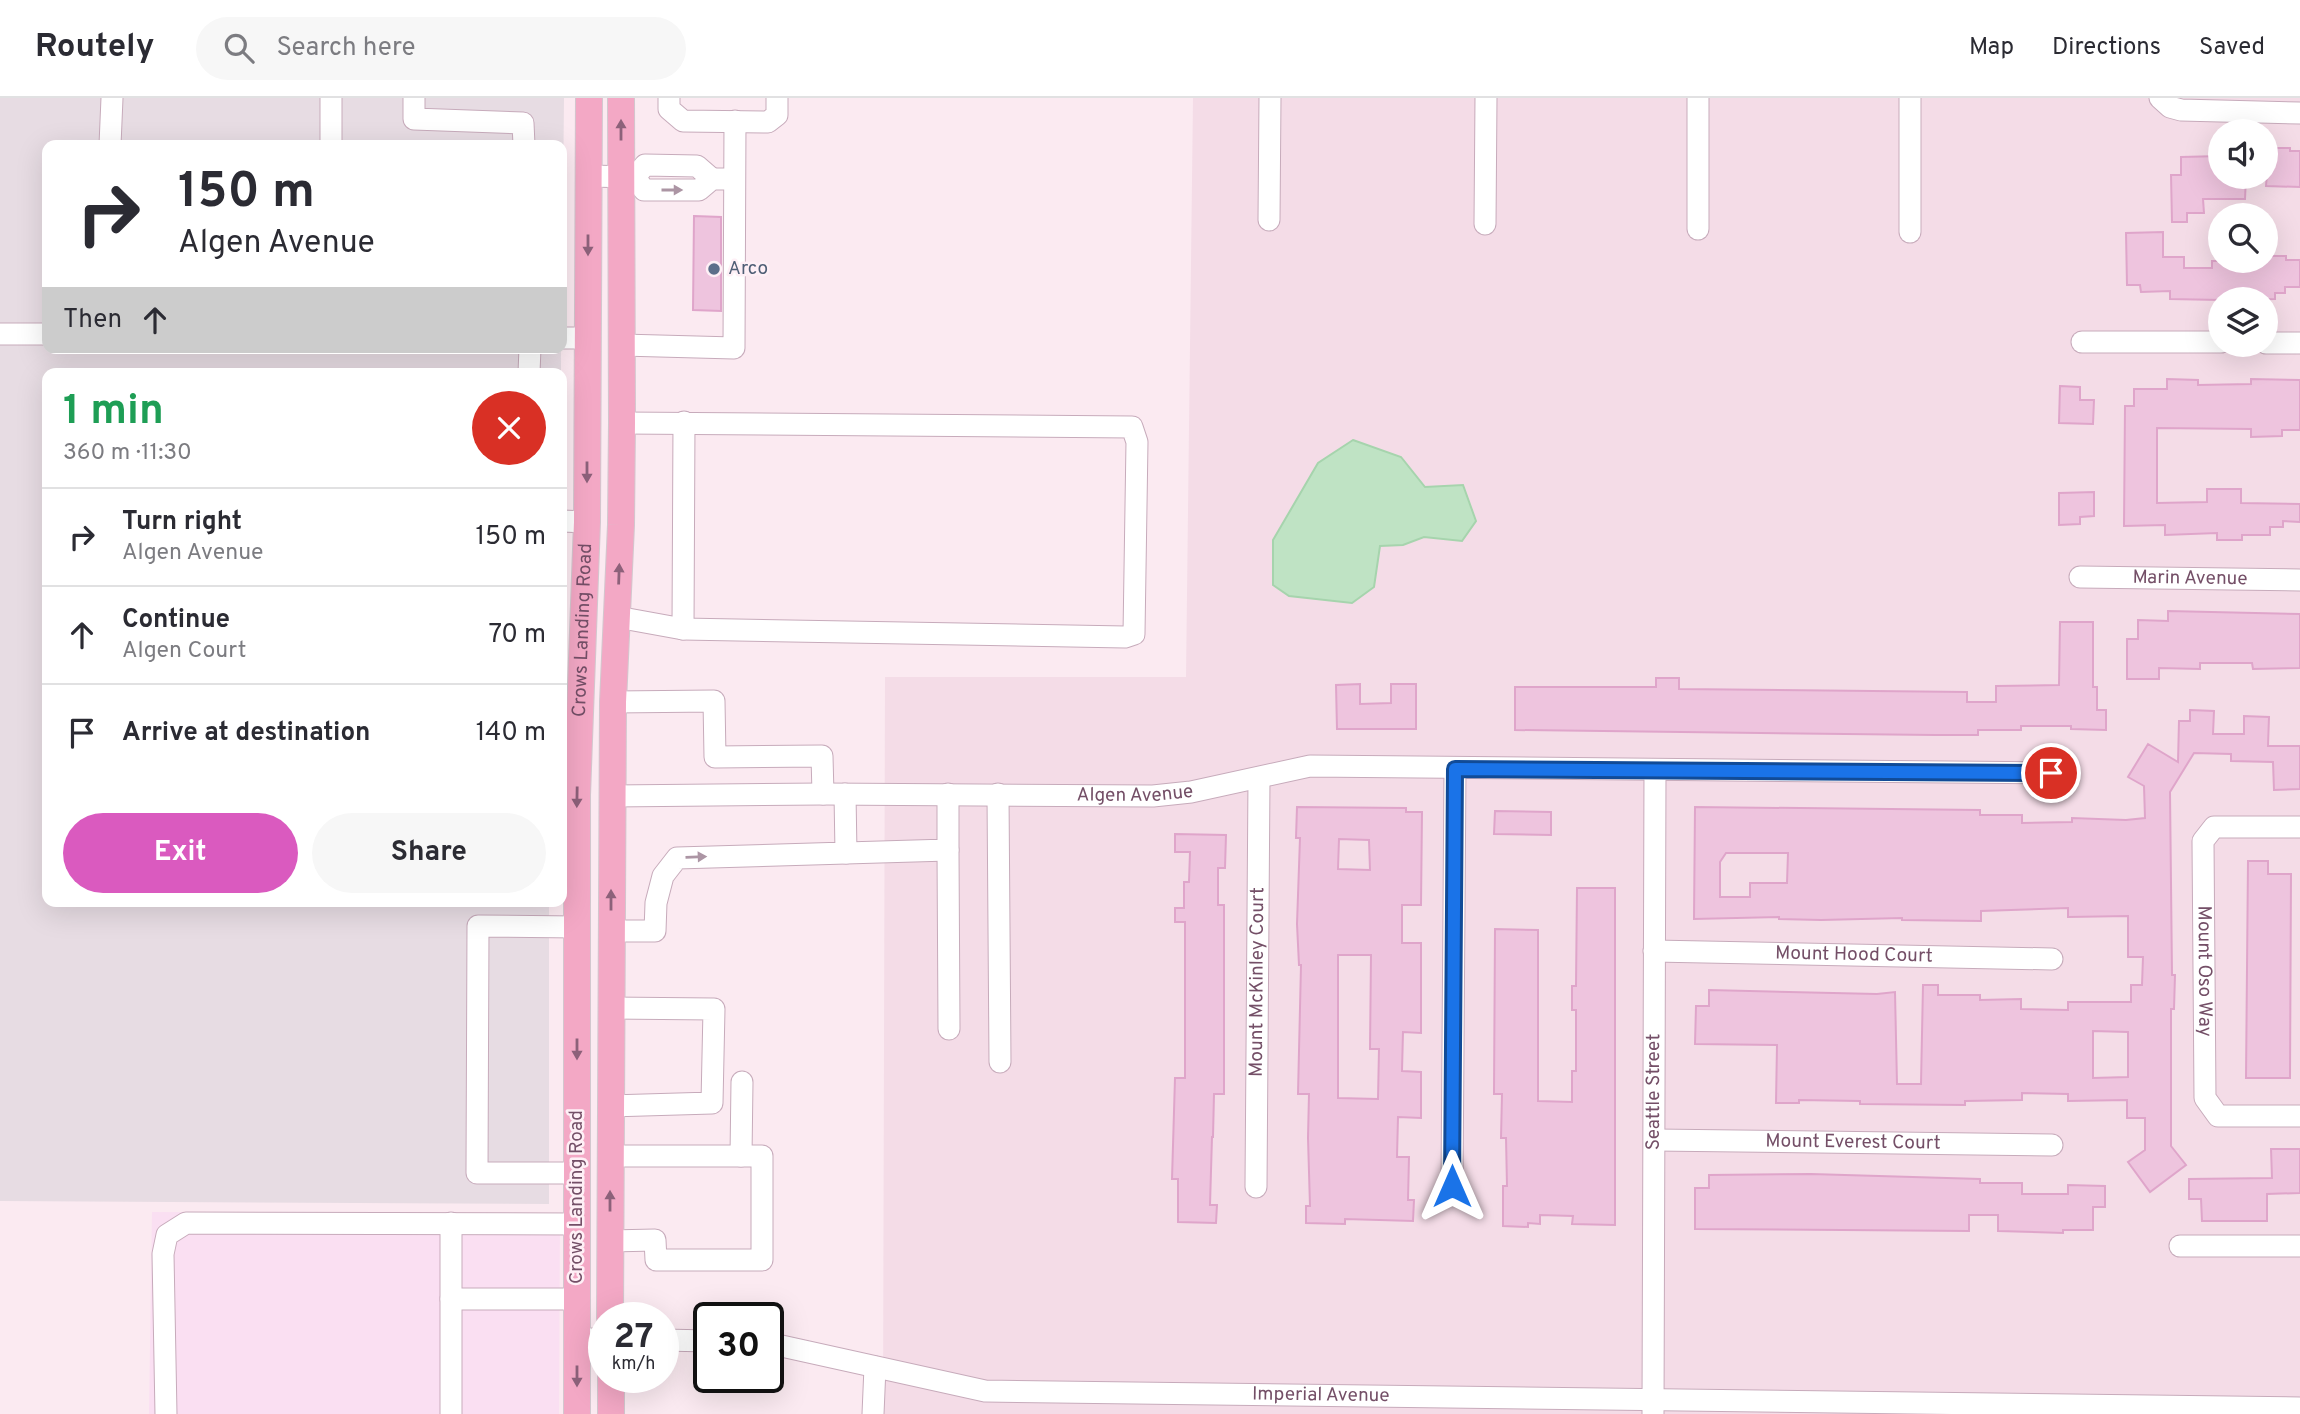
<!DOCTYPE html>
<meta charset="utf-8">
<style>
body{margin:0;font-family:Overpass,sans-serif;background:#f7f7f7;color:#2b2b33;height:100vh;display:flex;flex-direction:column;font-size:26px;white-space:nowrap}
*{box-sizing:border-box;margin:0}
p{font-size:23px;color:#7c7c81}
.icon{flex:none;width:38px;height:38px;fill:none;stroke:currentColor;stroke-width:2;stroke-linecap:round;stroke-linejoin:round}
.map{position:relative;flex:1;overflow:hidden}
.panel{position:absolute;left:42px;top:270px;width:525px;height:539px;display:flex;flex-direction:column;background:#fff;border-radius:14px;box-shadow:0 7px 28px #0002}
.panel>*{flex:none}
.banner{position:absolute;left:42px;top:42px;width:525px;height:214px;border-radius:14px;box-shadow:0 7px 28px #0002;background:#fff;color:#2b2b33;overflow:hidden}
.buttons{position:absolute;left:2208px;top:21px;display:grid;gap:14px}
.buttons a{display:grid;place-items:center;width:70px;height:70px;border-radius:50%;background:#fff;box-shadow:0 7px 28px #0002;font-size:35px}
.speed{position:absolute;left:588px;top:1204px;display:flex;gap:14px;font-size:35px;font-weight:700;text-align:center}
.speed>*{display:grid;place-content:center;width:91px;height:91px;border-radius:50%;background:#fff;box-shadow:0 7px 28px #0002;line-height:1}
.speed small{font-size:18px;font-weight:400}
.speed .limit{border:4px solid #111;border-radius:10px;background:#fff;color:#111}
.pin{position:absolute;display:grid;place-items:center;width:60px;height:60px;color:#fff;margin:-30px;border:4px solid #fff;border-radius:50%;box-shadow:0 2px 7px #0007}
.me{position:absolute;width:77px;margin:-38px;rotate:0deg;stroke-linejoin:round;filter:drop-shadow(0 0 5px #0008)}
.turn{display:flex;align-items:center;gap:24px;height:147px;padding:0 21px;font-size:32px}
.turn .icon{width:91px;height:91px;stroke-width:2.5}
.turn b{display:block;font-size:49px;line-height:60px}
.then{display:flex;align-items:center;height:66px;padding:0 21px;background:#0003;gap:14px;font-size:26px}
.round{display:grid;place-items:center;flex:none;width:74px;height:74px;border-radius:37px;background:#f7f7f7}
.headline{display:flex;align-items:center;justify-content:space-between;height:119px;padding:0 21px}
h1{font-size:42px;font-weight:700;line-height:52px;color:#1e9e55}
.button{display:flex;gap:14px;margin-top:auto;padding:14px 21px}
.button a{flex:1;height:80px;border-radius:42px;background:#da5abf;color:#fff;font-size:28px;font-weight:700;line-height:80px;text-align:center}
.button a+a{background:#f7f7f7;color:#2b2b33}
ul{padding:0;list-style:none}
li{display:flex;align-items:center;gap:21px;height:98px;padding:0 21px;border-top:2px solid #e1e1e2}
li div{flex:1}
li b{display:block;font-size:26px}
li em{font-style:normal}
header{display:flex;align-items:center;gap:42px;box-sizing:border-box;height:98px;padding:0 35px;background:#fff;border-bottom:2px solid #e1e1e2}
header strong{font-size:33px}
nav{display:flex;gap:38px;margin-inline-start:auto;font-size:24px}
.search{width:490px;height:63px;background:#f7f7f7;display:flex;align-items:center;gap:18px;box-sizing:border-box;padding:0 24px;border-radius:38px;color:#7c7c81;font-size:26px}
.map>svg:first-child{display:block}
.residential{fill:#f4dce7;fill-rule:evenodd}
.commercial{fill:#fadff2}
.industrial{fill:#e7dce3}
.water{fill:#bfe3c4;stroke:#a6d4ad;stroke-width:2}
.building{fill:#eec4de;stroke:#dfa5ca;stroke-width:2;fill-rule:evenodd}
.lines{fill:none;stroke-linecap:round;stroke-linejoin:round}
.minor-casing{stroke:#c7abbb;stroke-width:23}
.major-casing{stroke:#d3c7ce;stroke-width:28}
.minor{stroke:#fff;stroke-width:21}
.major{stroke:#f3a8c5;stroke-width:26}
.oneway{fill:#8d617a}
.oneway2{fill:#ac95a4}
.route-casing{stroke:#114b97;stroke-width:18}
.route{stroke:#1a73e8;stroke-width:12}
.service-dot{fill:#5c6f8a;stroke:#fef0f6;stroke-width:2.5}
.labels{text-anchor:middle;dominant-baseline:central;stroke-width:5;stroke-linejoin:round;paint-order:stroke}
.service-label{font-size:19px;fill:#4e5e75;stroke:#fef0f6;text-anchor:start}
.street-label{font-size:19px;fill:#744f67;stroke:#fef0f6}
</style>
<header>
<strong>Routely</strong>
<div class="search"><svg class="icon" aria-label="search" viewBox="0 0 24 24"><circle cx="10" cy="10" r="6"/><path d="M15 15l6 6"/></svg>Search here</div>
<nav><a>Map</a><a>Directions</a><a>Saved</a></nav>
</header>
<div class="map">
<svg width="2300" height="1316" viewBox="0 0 2300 1316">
<rect width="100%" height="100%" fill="#fbeaf1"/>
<!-- residential -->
<path class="residential" d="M1193 0H2300V1316H883L885 579H1186ZM2221 33H2266V79H2221ZM2221 117H2266V163H2221ZM2221 201H2266V247H2221Z"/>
<!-- commercial -->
<path class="commercial" d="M152 1114 560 1116 559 1316H149Z"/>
<!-- industrial -->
<path class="industrial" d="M0 0H564L562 201V47H47V250H561V275H47V803H549V1106L0 1103Z"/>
<!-- water -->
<path class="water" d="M1353 342 1401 359 1425 389 1463 387 1476 423 1462 443 1424 439 1403 447 1380 448 1374 489 1352 505 1289 498 1273 487V442L1318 365Z"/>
<!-- building -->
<path class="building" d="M2269 50H2290V53H2300V89L2266 88Z
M2221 58V79H2246L2245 101H2203L2204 115H2187V124H2172L2171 77H2181V59Z
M694 118 721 119V213L693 212Z
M2163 134V159H2184V170H2212V163H2266V158H2286V162H2300V189H2285V195H2275V201L2221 202 2170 201V193L2141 194 2140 187H2127L2126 135Z
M2167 281 2198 282V287L2251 286V281L2300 282V332H2282V338L2251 339V331L2157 330V405L2207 404V391H2241V405L2300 406V424L2283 423V429H2270V437H2242V442H2217V435L2165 437V427L2124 428 2125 308H2134V291H2167Z
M2060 288 2080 289V302H2094L2093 326 2059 325Z
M2094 394V418L2080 419V426L2059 427V395Z
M2168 513 2300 516V570L2253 571 2252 565H2200V571L2159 570V581H2127V541H2138V522L2168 523Z
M2060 524H2093V589H2097V612H2106V632L2071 631V628H2021V632H1978V637H1935L1515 632V589H1656V580H1679V591L1967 594V604H1996V588L2059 587Z
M1360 586V606L1391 605V586H1416V631H1337L1336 587Z
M2190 612 2214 613 2213 636H2244V618L2269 619 2268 648H2300V691L2274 692 2273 664 2231 663V656L2194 655 2170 694 2172 877H2175L2174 911H2171V1048L2186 1067 2150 1094 2128 1064 2145 1052V1020H2127V1002L2068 1003V996L2022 995V1002L1965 1003V1007L1860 1006V1003L1799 1002V1005H1776L1777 947 1695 946 1696 908H1709V892L1877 896 1895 894 1897 986H1921L1923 887H1938V897H1980V902L2021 901V911L2068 912V904H2131V887H2142L2143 859H2128V818L2068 819V810L1981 813V823L1902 822V820L1821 822 1779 821V819L1694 821 1695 709 1980 712V717H2022V725L2072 724V720L2126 722 2145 720 2144 688 2128 679 2148 646 2178 664 2179 623H2190ZM1726 755H1788L1787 785H1750V799H1720V764ZM2093 933 2128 934V979L2093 980Z
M1297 709 1406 710V714H1422L1421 807H1402V845H1421V935L1403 934 1402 973 1421 974V1020L1398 1019 1397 1059H1409L1408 1102H1414L1413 1123 1345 1121V1126L1306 1125V1108H1310L1308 1040 1309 996H1298L1301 867H1299L1297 826 1300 740H1296ZM1339 741 1369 742 1370 772 1338 771ZM1338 857H1371L1370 951H1379L1378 1001 1338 1000Z
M1495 713 1551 714V737L1494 736Z
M1175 736 1226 737 1225 770H1218V807H1224V996H1214L1213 1039H1212L1210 1107H1217L1216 1125 1178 1124V1081H1172L1175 980H1185V824H1175V810H1184V784H1189L1190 754H1175Z
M2248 763H2268V776H2291L2290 980H2246Z
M1577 790H1615V1127L1572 1126 1573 1118 1540 1117V1126L1528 1125V1129L1503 1128V1088H1507L1506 1040H1501L1502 996H1494L1495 831 1538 832V1003L1572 1004V973H1576V912H1572V888H1576Z
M2271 1051H2300V1095L2267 1096V1123H2202L2201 1101H2189V1081L2272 1080Z
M1811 1076 1980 1081V1085H2022V1096H2068V1087L2105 1088V1109H2093V1132H2063V1135L1998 1133V1117H1969V1133L1695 1131V1090H1709V1077Z"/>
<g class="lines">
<!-- minor casing -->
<g class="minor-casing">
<g id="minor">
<path d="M331 0V47"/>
<path d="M414 0V21L523 25 524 47"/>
<path d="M669 0V11L683 23 768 24 777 17V0"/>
<path d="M1910 0V134"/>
<path d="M2160 0 2170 9 2181 12 2300 15"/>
<path d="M110 47 112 0"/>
<path d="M588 78 635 79 645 67 697 68 712 81"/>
<path d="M635 79 644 92H699L712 81H726"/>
<path d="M1269 122 1270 0"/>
<path d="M1485 126 1486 0"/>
<path d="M1698 131V0"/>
<path d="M0 236H47"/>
<path d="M562 240H587"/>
<path d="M2082 244H2221"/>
<path d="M2266 245H2300"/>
<path d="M622 247 734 250 735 23"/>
<path d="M529 275 530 250"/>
<path d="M562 423 587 424"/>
<path id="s1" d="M2080 479 2300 482"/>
<path d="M617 519 683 531 1125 539 1134 536 1137 344 1132 329 622 325"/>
<path d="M683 531 684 324"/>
<path d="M613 604 714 603 715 659 822 658 823 696"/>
<path d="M998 696 1000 964"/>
<path id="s2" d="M612 698 823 696 1153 698 1191 694 1310 668 2051 675"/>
<path id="s3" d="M2300 729H2214L2203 743 2205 1000 2218 1018H2300"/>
<path d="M948 752 949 931"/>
<path d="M846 755 948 752V696"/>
<path d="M577 829 478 828 477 1075H577"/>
<path d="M611 833H655L656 805 663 778 677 760 846 755 845 696"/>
<path id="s4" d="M1654 853 2052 861"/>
<path d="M610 1008 712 1005 714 911 610 910"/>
<path id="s5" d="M1655 1042 2052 1047"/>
<path d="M610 1058H762V1162H656L655 1142 610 1143"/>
<path d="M741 1058 742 984"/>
<path d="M1452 1088 1455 671"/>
<path id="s6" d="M1256 1089 1259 680"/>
<path d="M2180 1148H2300"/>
<path d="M451 1201H577"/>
<path d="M577 1241H604"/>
<path d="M663 1242 709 1243"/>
<path id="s7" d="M768 1245 985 1293 2300 1310"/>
<path d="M166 1316 163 1156 167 1137 186 1125 577 1126"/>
<path d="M451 1316V1125"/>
<path d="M873 1316 875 1269"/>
<path id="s8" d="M1653 1316 1655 672"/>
</g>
</g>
<!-- major casing -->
<g class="major-casing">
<g id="major">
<path d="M610 1220 613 604 621 427 622 325 621 0"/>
<path d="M611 1279V1316"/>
<path id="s9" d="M577 1316V697L587 424 589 0"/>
</g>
</g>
<!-- minor -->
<use href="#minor" class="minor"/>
<!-- major -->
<use href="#major" class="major"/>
</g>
<!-- one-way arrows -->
<defs><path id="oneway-solid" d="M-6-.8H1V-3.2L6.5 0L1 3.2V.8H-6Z" transform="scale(1.75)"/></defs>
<g class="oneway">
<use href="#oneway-solid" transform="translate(621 32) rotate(-90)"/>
<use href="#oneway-solid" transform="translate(588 147) rotate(90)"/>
<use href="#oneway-solid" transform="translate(587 374) rotate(90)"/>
<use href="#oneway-solid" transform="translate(619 476) rotate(-88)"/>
<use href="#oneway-solid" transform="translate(577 699) rotate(91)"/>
<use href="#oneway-solid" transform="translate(611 802) rotate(-90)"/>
<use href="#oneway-solid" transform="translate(577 951) rotate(90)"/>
<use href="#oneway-solid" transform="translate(610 1103) rotate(-90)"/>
<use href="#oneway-solid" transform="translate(577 1278) rotate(90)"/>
</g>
<g class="oneway2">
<use href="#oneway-solid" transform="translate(672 92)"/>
<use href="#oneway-solid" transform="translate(696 759) rotate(-2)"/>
</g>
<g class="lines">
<!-- route casing -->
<g class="route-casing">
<path id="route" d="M1452 1088 1455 671 2051 675"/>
</g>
<!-- route -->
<use href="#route" class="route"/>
</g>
<!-- markers -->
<circle class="service-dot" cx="714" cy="171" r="7"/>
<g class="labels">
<!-- service labels -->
<g class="service-label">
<text x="728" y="171">Arco</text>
</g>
<!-- street labels -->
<g class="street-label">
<text stroke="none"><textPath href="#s1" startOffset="110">Marin Avenue</textPath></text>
<text stroke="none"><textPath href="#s9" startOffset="784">Crows Landing Road</textPath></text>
<text stroke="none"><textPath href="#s2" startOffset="523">Algen Avenue</textPath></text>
<text stroke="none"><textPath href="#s4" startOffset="200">Mount Hood Court</textPath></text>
<text stroke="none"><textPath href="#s3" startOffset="234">Mount Oso Way</textPath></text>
<text stroke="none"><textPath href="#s6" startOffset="205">Mount McKinley Court</textPath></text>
<text stroke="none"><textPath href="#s8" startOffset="322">Seattle Street</textPath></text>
<text stroke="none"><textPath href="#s5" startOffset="198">Mount Everest Court</textPath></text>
<text transform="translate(577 1099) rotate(-90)">Crows Landing Road</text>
<text stroke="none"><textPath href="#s7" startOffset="558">Imperial Avenue</textPath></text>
</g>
</g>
</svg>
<div class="buttons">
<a><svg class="icon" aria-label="sound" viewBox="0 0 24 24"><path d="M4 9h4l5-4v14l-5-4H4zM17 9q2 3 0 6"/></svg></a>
<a><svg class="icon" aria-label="search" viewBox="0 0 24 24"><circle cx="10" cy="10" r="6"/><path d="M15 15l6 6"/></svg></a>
<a><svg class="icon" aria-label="layers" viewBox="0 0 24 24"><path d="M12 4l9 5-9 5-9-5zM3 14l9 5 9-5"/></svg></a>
</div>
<div class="speed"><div>27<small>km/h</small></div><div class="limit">30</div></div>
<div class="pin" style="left:2051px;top:675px;background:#d93025"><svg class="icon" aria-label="arrive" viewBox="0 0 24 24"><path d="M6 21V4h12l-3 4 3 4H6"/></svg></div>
<svg class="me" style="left:1452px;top:1088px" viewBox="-20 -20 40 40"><path d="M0-17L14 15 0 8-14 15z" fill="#1a73e8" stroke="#fff" stroke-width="4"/></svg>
<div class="banner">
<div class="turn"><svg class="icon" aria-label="right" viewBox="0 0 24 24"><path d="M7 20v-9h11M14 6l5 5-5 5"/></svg><div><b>150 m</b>Algen Avenue</div></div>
<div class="then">Then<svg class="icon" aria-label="ahead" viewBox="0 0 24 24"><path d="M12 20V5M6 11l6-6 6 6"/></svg></div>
</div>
<section class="panel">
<div class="headline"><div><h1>1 min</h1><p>360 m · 11:30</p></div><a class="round" style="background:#d93025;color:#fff"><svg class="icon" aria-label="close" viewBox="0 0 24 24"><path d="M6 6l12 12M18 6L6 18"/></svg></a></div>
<ul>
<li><svg class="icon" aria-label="right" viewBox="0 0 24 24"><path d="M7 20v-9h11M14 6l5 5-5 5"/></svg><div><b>Turn right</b><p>Algen Avenue</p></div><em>150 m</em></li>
<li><svg class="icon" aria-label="ahead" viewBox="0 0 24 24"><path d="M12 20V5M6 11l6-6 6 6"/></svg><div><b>Continue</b><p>Algen Court</p></div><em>70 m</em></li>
<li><svg class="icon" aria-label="arrive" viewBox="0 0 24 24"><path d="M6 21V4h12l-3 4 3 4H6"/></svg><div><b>Arrive at destination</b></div><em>140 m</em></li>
</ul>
<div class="button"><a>Exit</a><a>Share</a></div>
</section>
</div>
